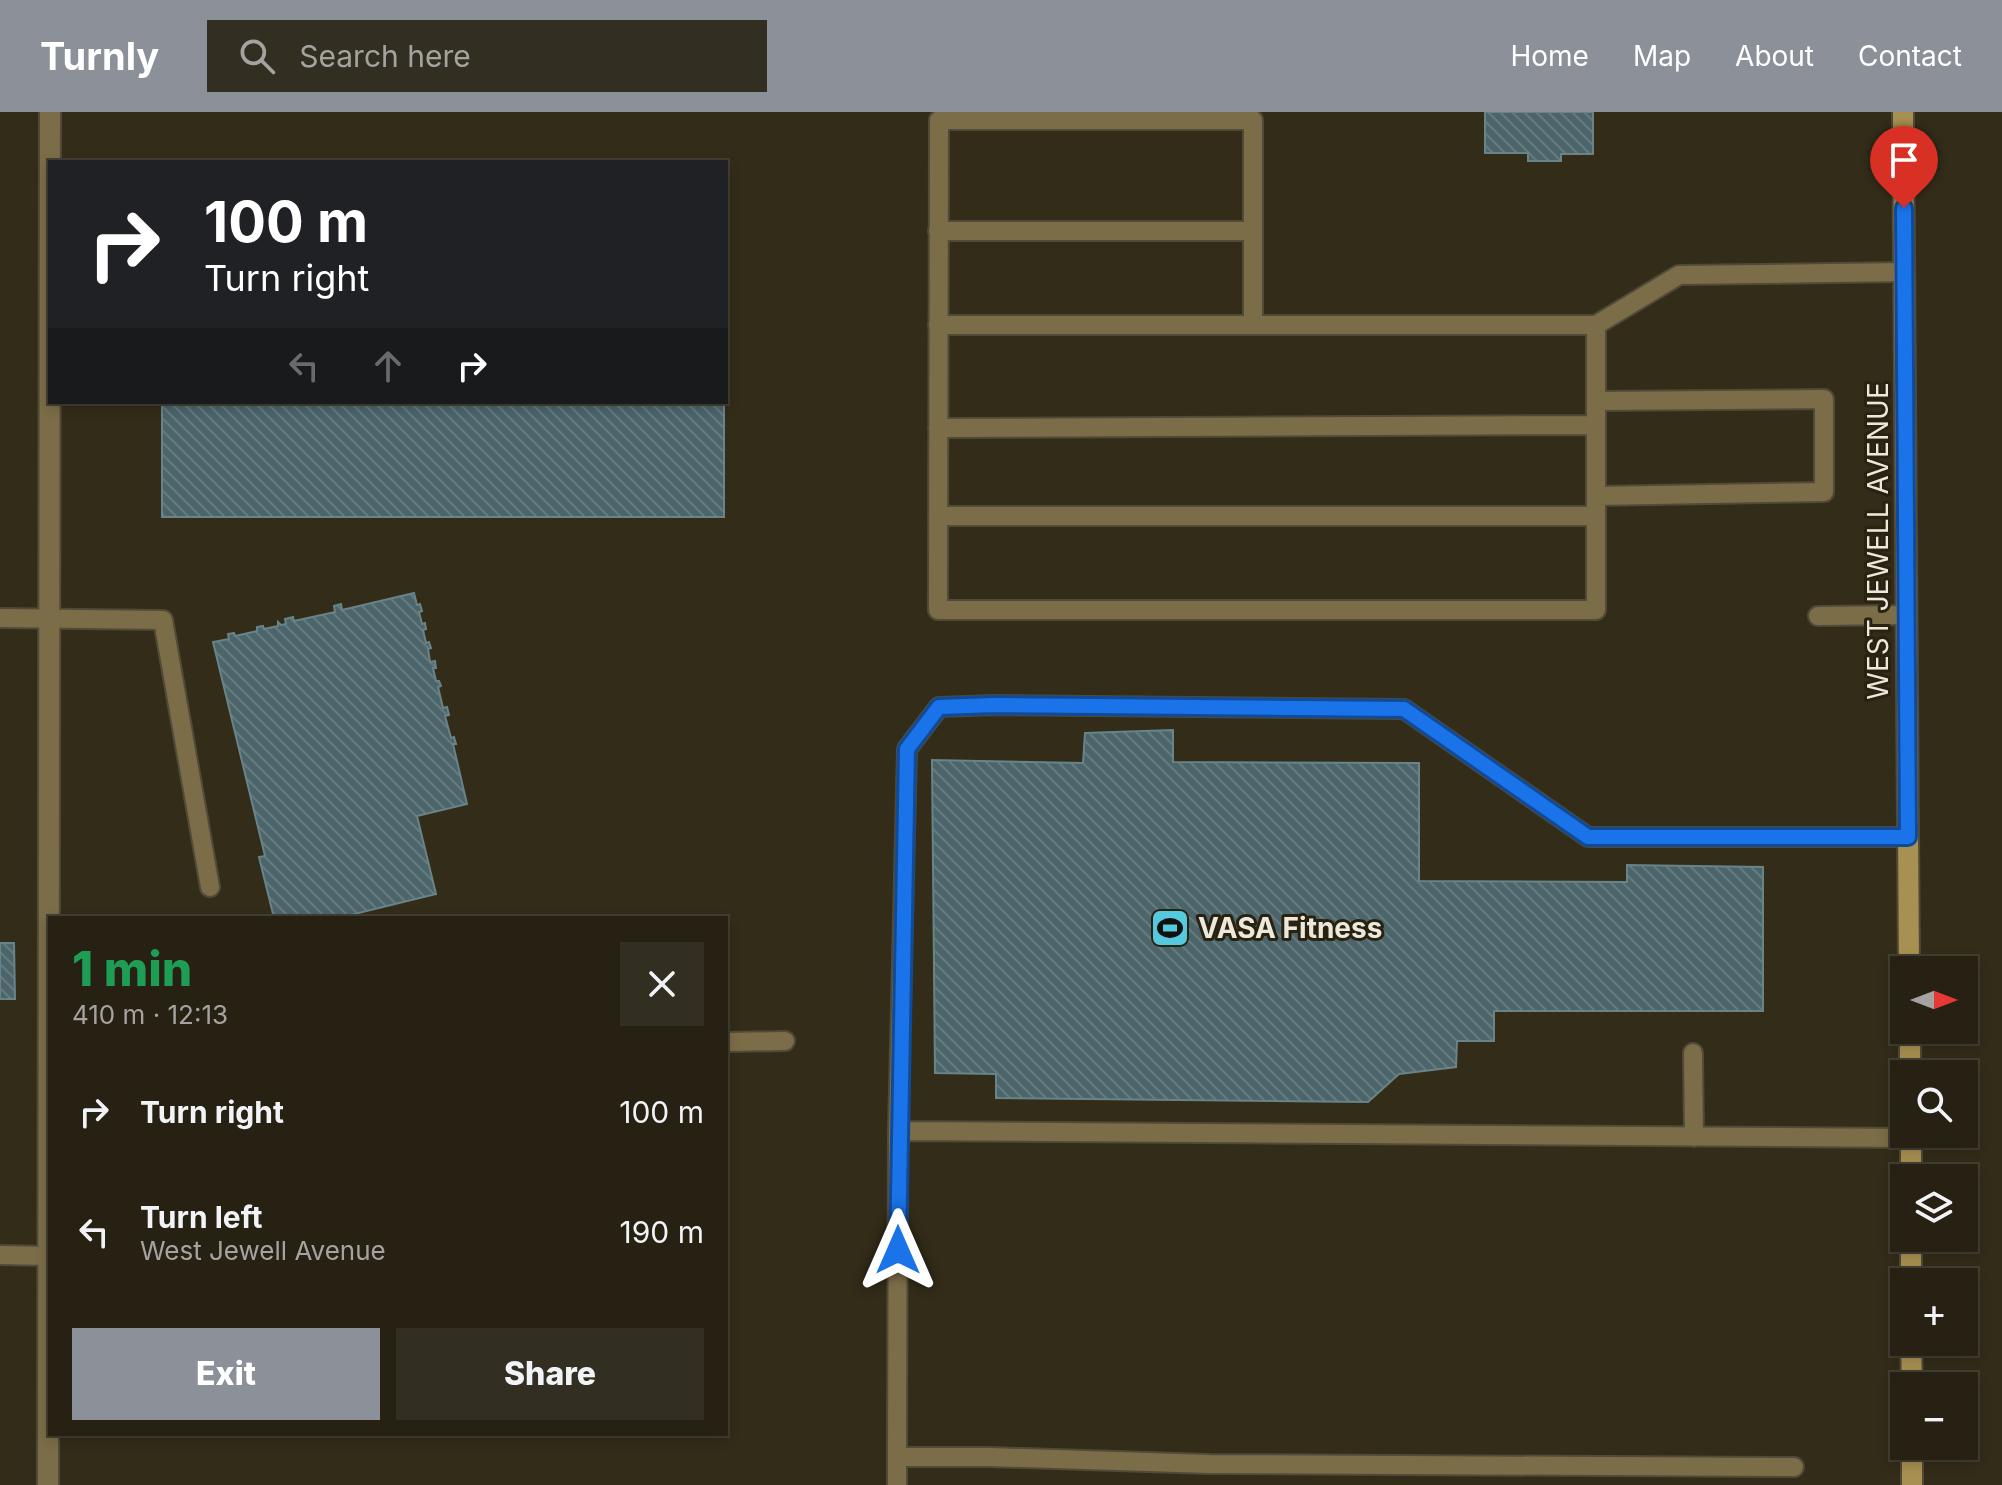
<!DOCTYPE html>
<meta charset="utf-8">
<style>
body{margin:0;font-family:Inter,sans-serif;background:#322e21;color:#f1f3f6;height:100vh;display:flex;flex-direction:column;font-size:30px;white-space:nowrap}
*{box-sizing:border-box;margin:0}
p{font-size:26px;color:#a4a3a0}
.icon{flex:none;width:44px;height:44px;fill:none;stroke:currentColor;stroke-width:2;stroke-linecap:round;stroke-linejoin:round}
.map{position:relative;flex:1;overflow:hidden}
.details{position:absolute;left:48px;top:804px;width:680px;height:520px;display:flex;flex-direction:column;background:#262113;border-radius:0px;box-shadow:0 4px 12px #0003,0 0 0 2px #423e33}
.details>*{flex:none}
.banner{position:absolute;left:48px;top:48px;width:680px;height:244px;border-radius:0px;box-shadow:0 4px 12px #0003,0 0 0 2px #423e33;background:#202124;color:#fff;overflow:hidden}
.needle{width:52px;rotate:90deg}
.controls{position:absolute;left:1890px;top:844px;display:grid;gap:16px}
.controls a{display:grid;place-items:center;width:88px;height:88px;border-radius:0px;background:#262113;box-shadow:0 4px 12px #0003,0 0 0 2px #423e33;font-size:40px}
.pin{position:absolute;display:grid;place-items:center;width:68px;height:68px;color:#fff;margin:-82px -34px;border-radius:50% 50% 50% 0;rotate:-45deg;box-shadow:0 0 8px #0007}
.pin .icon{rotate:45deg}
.me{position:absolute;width:88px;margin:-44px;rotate:0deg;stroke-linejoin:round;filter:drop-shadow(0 0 6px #0008)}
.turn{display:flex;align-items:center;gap:28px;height:168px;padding:0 24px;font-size:36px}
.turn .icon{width:104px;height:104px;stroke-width:2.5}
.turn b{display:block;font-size:56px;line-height:68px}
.lanes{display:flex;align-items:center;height:76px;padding:0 24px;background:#0003;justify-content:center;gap:40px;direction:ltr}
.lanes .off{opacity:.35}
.round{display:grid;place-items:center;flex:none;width:84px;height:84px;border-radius:0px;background:#322e21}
.summary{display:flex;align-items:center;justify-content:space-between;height:136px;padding:0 24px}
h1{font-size:48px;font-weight:800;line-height:60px;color:#1e9e55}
.cta{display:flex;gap:16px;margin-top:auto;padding:16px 24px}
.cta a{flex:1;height:92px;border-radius:0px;background:#8c9099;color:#fff;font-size:32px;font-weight:800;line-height:92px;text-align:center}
.cta a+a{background:#322e21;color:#f1f3f6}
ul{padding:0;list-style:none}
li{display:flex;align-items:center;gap:24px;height:120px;padding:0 24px}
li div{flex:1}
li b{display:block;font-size:30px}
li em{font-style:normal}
header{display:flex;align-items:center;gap:48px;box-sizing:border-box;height:112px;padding:0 40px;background:#8c9099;color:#fff}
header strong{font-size:38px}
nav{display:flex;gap:44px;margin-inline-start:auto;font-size:28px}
.search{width:560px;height:72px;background:#322e21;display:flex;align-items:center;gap:20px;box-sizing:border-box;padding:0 28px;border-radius:0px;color:#a4a3a0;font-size:30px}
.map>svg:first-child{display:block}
.building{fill:url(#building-back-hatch);stroke:#688489;stroke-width:2}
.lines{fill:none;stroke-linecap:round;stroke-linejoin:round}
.lane-casing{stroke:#514a38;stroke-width:22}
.street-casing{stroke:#514a38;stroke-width:24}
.secondary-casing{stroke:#514a38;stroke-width:24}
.lane{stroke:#7b6d47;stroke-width:18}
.street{stroke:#7b6d47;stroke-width:20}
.secondary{stroke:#a89052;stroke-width:20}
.route-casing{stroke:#114b97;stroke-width:20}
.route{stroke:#1a73e8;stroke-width:14}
.labels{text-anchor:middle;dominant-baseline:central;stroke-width:6;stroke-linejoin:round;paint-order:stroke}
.street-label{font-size:28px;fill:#ece8dc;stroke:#292210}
.poi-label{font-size:28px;font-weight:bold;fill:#ece8dc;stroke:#292210;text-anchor:start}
</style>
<header>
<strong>Turnly</strong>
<div class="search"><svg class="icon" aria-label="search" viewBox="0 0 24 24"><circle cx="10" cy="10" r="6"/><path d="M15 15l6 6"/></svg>Search here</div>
<nav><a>Home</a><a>Map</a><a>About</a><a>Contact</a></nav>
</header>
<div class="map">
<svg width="2002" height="1373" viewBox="0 0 2002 1373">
<defs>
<pattern id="building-back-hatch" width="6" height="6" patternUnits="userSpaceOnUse" patternTransform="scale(2)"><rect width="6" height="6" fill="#4b656a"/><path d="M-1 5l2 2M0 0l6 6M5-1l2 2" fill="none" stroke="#657b7f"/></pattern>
</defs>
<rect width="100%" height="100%" fill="#332c19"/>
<!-- building -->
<path class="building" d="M1485 0H1593V42H1561V49H1528V41H1485Z
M162 290H724V405H162Z
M414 481 417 493 420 492 422 499 419 500 422 512 425 511 426 517 423 518 426 531 429 530 431 536 428 537 430 550 435 549 436 556H433L436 569H439L441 574 438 575 443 596 447 595 449 603 445 604 451 626 454 625 456 632H453L467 692 417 704 436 782 338 806H274L259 745 265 744 213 530 229 527 228 522 234 521 235 524 257 519V515L263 514 264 517 278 514V510L281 513 286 512 285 507 293 505 294 509 335 500 334 494 341 492 342 498Z
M1173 618V650L1419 651V769L1627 770V753L1763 755V899H1494V929H1457L1456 955 1399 962 1368 990 996 986V962L935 961 932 648 1083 651 1085 621Z
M0 831H14L15 887H0Z"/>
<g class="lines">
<!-- lane casing -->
<g class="lane-casing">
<path id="lane" d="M938 119H1253
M938 213H1253
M1596 213V498H938L939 8H1253V213H1596L1679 163 1904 160
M1596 289 1824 287V380L1596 384
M938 316 1596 313
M938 404H1596
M1818 504 1907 503
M0 506 163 508 210 775
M726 930 785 929
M1693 941 1694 1025
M898 1019 907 637 939 595 995 593 1404 597 1588 725H1908
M0 1143 49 1144
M897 1345 898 1019 1911 1026
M897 1373V1345H989L1209 1352 1794 1355"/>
</g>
<!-- street casing -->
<g class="street-casing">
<path id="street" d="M48 1373 50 0"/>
</g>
<!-- secondary casing -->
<g class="secondary-casing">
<path id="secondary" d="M1903 0 1909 858
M1910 918V962
M1911 1022V1066
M1911 1126V1170
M1911 1230 1912 1274
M1912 1334V1373"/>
</g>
<!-- lane -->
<use href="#lane" class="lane"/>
<!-- street -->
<use href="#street" class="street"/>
<!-- secondary -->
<use href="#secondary" class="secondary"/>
</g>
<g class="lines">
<!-- route casing -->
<g class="route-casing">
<path id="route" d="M898 1138 907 637 939 595 995 593 1404 597 1588 725H1908L1904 96"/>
</g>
<!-- route -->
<use href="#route" class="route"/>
</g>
<!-- icons -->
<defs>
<g id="stadium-square" transform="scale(2)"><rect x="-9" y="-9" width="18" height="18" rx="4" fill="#55cadf" stroke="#292210"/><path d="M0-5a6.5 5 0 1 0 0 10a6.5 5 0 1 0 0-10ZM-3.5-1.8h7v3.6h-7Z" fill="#111"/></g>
</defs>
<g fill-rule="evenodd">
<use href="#stadium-square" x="1170" y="816"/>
</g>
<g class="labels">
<!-- street labels -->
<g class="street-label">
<text transform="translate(1878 429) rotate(-90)">WEST JEWELL AVENUE</text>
</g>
<!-- poi labels -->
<g class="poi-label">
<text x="1198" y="816">VASA Fitness</text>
</g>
</g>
</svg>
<div class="controls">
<a><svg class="needle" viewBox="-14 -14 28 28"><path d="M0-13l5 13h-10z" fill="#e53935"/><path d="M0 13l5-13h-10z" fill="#a4a3a0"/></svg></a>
<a><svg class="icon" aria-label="search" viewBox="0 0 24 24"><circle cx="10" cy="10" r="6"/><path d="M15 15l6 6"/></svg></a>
<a><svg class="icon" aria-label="layers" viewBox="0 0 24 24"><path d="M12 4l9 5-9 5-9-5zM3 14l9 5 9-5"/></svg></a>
<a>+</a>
<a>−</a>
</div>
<div class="pin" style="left:1904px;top:96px;background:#d93025"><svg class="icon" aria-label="arrive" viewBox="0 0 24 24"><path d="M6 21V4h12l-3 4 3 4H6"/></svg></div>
<svg class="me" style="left:898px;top:1138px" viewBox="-20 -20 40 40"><path d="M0-17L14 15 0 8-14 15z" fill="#1a73e8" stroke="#fff" stroke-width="4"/></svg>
<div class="banner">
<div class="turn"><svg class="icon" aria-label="right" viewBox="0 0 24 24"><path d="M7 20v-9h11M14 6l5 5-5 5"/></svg><div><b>100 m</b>Turn right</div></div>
<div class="lanes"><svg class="icon off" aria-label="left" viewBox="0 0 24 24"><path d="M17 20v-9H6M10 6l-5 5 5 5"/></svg><svg class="icon off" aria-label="ahead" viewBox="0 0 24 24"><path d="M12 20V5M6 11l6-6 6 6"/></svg><svg class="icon" aria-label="right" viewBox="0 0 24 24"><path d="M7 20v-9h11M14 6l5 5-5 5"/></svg></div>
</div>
<section class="details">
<div class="summary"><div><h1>1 min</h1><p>410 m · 12:13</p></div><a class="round"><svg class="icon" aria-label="close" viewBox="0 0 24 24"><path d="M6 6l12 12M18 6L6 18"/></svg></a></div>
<ul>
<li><svg class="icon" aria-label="right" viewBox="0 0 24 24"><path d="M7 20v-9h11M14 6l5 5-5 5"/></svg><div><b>Turn right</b></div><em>100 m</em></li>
<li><svg class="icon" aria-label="left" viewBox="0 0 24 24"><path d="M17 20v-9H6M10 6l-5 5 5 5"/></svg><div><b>Turn left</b><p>West Jewell Avenue</p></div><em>190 m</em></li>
</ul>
<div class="cta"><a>Exit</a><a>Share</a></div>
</section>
</div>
